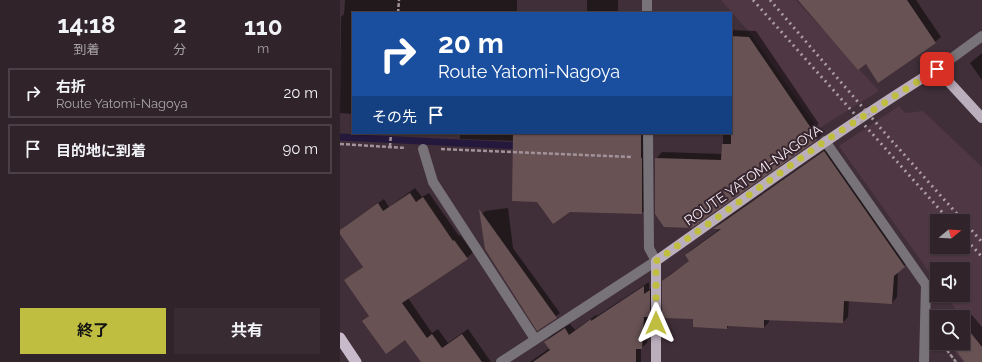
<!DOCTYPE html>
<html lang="ja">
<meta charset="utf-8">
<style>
body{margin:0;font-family:Raleway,"Noto Sans JP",sans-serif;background:#382b32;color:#f1f3f6;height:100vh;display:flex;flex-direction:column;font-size:15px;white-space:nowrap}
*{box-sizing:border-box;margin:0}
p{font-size:13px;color:#a8a4a8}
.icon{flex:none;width:22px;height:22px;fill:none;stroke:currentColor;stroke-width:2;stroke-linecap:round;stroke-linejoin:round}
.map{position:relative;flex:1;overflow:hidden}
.panel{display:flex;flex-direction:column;background:#30232a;width:340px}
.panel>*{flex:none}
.banner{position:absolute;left:12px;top:12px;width:380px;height:122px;border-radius:0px;box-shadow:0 1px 3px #0004,0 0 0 1px #4b4047;background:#1a4fa0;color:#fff;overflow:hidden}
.needle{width:26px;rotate:72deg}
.tools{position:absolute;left:590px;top:214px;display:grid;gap:8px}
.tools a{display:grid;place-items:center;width:40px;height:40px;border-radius:0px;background:#30232a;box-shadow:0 1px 3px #0004,0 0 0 1px #4b4047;font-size:20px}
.pin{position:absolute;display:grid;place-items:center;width:34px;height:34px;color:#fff;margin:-17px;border-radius:8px;box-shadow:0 2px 6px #0006}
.me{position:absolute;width:44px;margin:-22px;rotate:0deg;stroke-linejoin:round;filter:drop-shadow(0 0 3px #0008)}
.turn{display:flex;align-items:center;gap:14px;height:84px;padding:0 20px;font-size:18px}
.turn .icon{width:52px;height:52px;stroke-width:2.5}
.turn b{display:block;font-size:28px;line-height:34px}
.then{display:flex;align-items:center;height:38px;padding:0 20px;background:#0003;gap:8px;font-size:15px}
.eta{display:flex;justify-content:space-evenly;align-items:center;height:68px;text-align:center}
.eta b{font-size:24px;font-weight:700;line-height:28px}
.action{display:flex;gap:8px;margin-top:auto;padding:8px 20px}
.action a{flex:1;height:46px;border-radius:0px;background:#c0be41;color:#111;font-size:16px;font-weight:700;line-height:46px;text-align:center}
.action a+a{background:#382b32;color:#f1f3f6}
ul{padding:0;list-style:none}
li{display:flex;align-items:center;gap:12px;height:50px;margin:0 8px 6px;padding:0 12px;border:2px solid #4b4047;border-radius:0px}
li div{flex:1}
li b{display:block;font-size:15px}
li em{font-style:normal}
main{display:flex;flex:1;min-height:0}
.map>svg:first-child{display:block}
.built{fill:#4f3743;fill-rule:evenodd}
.shadow{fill:#0007}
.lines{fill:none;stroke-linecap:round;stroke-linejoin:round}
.stream{stroke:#25183d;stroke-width:7}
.building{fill:#685254}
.path{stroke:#a2939b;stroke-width:2.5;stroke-dasharray:4 2;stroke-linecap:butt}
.minor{stroke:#787279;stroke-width:10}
.tertiary{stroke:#787279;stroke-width:10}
.primary{stroke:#bbaebd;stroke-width:10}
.trunk{stroke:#c8baca;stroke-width:11}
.rail{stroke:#ab9da5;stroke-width:3;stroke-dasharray:2 4;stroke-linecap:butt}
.route{stroke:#c0be41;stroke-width:7;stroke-dasharray:0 12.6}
.labels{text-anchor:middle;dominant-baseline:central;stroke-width:4;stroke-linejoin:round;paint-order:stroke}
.street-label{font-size:14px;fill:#f8ecf2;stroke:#36252e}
</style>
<main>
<section class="panel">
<div class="eta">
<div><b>14:18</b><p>到着</p></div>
<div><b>2</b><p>分</p></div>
<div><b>110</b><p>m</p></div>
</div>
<ul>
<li><svg class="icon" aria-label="right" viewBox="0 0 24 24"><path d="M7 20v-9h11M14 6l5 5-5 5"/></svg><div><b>右折</b><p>Route Yatomi-Nagoya</p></div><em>20 m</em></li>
<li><svg class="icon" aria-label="arrive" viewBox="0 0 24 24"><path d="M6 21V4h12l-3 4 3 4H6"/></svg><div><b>目的地に到着</b></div><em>90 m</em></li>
</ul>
<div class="action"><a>終了</a><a>共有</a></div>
</section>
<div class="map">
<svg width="642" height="362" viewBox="0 0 642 362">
<rect width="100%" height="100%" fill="#402f38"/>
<!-- built -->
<path class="built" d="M381 0H456L539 91 478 129 410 33Z
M559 106 565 113 583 111 642 167V362H623L608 343H623V317H619L620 316 606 295H623V269H597V283L499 146ZM597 221H623V247H597Z"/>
<!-- shadow -->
<path class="shadow" d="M5 0H177V13H13V114L0 113 1 17 4 14Z
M247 0H278V13H247Z
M471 0H576L601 37 595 42 539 81 526 63Z
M391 30 416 31 479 124 477 125 483 133 477 139 351 227 316 159 322 152 383 154V133H391Z
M642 53V80L630 63Z
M120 133H306L307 208 302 213 174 141 120 139Z
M490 146 570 261 558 271 557 297 552 303 509 300 508 317 503 322 429 319V322L424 327 389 326 387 328 354 318 324 281 329 275 350 261 346 255 351 250 381 228H375L380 223Z
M75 188 82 197 89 193 119 236 120 235 133 252 127 258 68 298 92 333 98 329 108 343 128 329 151 362H82L65 338 24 321 30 315 6 280 24 266 0 231 5 226 44 199 49 207Z
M168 208 173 248 220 313 198 329 141 215 145 211Z
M309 282V290L314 286V311L309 316 307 343 301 348V362H190L210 348 205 342 211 336 230 324 235 330 256 315 257 316Z
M632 315 642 327V362H626L611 343H623V323Z"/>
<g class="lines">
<!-- stream -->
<path class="stream" d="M0 137 182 146"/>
</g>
<!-- building -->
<path class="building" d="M458 0H567L596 43 538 83 526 64 518 70Z
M391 36 409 37 473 131 472 132 477 140 352 228 324 227 315 214V158L381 160 382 144H391Z
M173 133H301V158H302V214L230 212 213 224 197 202 172 201Z
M484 151 565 267 554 276 552 304 504 301 503 323 424 320V328L387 326V329L353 327V319L322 318V281L349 261 345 255 381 229H373Z
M70 193 76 202 83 197 113 241 114 240 128 259 62 303 87 338 92 334 102 348 122 334 142 362H81L65 340 46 354 22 321 29 316 4 280 23 267 0 234V230L38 203 43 211Z
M139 209 217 318 197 331 145 249Z
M304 286V294L310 290V317H304L302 349H296V362H193L210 350 204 342 225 328 229 335 251 319V321Z
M623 323 642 347V362H625L610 343H623Z"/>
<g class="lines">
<!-- path -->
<path class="path" d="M58 13 59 0
M0 144 66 148
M50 147 51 133
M101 149 291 157
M603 345 616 362"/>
<!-- minor -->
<path class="minor" d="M307 0V13
M485 141 586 285 584 362
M83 149 93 182 195 339
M161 362 316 261 309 248 308 133"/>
<!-- tertiary -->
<path class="tertiary" d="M597 69 642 36"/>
<!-- primary -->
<path class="primary" d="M316 362V261C408 196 500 129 597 69L642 118"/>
<!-- trunk -->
<path class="trunk" d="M0 338 16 362"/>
<!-- rail -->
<path class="rail" d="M413 0 610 221
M430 0 544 132 642 242
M623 236 642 257"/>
</g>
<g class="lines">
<!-- route -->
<path class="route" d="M316 323V261L485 141 597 69"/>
</g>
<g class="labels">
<!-- street labels -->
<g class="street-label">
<text transform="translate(413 175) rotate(-35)">ROUTE YATOMI-NAGOYA</text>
</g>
</g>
</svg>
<div class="tools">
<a><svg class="needle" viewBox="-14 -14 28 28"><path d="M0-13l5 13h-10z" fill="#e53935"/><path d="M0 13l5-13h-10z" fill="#a8a4a8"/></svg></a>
<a><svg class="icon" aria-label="sound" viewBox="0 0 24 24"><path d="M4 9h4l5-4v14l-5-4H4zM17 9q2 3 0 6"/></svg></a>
<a><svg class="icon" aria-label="search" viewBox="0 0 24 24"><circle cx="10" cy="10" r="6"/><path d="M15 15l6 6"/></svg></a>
</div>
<div class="pin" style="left:597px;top:69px;background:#d93025"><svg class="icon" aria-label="arrive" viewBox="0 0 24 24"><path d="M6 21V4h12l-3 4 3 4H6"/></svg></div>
<svg class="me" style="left:316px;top:323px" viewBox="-20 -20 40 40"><path d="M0-17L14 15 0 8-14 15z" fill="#c0be41" stroke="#fff" stroke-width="4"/></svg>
<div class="banner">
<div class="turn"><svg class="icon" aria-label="right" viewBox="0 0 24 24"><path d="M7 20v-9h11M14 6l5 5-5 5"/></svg><div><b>20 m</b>Route Yatomi-Nagoya</div></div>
<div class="then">その先<svg class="icon" aria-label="arrive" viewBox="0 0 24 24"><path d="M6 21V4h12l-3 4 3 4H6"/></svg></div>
</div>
</div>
</main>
